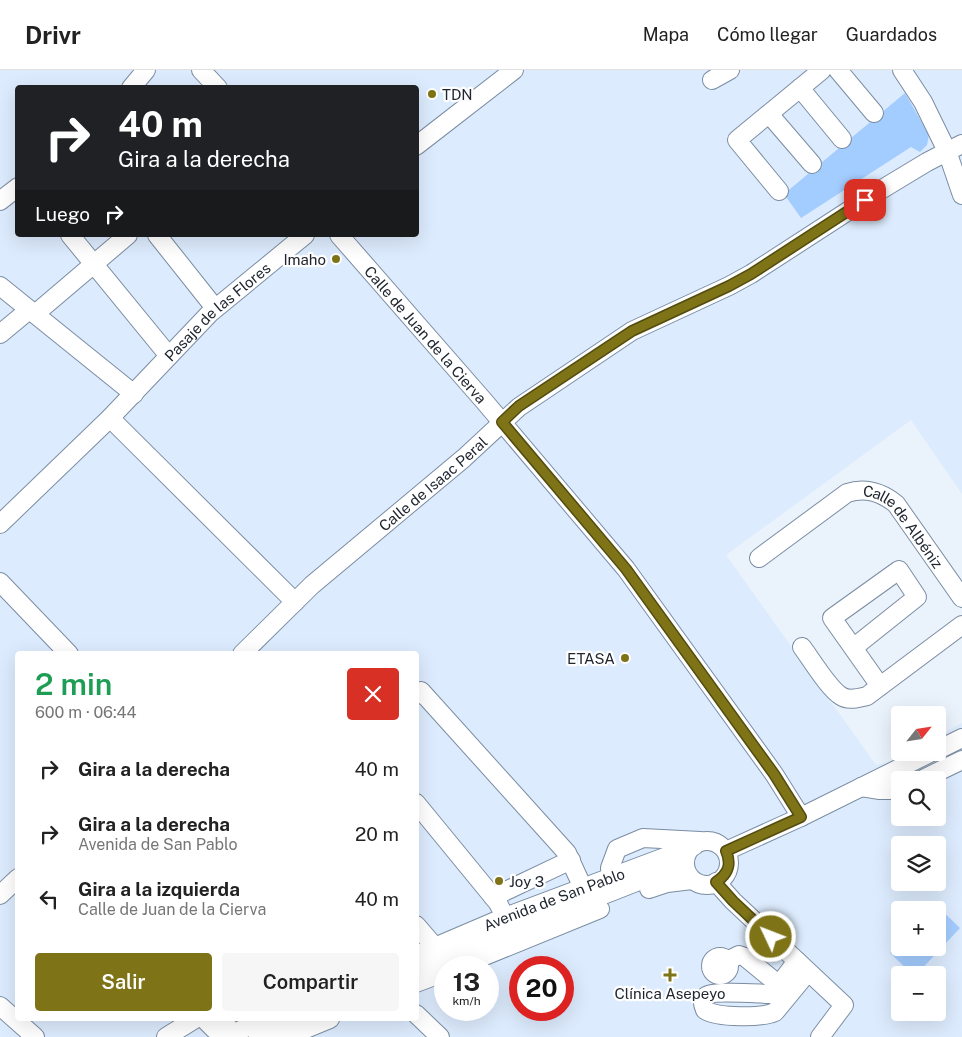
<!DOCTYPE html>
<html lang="es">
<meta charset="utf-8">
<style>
body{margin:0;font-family:"Public Sans",sans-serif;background:#f6f6f6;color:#222;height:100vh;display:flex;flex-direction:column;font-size:19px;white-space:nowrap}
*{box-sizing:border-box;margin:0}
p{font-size:16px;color:#767676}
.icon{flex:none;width:28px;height:28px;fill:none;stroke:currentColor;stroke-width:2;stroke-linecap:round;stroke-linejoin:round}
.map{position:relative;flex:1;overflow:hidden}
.details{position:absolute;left:15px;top:581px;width:404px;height:370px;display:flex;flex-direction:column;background:#fff;border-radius:5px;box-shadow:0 5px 20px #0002}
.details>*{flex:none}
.hud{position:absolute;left:15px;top:15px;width:404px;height:152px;border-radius:5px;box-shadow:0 5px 20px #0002;background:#202124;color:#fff;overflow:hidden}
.needle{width:32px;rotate:60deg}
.buttons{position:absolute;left:891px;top:636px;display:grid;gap:10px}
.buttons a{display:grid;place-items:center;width:55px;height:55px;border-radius:5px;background:#fff;box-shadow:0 5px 20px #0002;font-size:25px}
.speed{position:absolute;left:434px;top:886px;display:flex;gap:10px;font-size:25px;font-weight:700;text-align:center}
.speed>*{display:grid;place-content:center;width:65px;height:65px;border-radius:50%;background:#fff;box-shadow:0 5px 20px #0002;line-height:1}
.speed small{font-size:12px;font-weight:400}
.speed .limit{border:8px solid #d22;background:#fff;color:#111}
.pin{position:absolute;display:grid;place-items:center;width:42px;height:42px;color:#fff;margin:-21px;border-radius:10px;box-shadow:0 2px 8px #0006}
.me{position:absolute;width:55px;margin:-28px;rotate:313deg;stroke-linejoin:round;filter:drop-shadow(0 0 4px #0008)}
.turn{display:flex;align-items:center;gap:18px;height:105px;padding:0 20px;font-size:22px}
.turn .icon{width:65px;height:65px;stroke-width:2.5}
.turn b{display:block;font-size:35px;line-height:42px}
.then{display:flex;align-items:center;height:48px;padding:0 20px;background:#0003;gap:10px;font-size:19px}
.round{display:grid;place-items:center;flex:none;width:52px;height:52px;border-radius:5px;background:#f6f6f6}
.head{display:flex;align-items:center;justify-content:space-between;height:85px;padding:0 20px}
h1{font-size:30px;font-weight:600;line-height:38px;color:#1e9e55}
.cta{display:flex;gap:10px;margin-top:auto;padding:10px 20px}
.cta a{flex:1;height:58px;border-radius:5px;background:#7e7417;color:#fff;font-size:20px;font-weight:600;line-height:58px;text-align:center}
.cta a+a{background:#f6f6f6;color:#222}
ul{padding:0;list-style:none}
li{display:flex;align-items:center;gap:15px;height:65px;padding:0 20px}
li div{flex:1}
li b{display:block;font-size:19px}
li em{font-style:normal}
header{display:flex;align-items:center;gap:30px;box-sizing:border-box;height:70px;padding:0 25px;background:#fff;border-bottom:1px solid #e0e0e0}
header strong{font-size:24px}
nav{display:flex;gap:28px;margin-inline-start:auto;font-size:18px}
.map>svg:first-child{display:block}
.built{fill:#dcebfd;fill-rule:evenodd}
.green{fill:#a4cdff}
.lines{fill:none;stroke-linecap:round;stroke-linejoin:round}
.minor-casing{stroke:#7b8da3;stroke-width:20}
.minor{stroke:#fff;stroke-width:18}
.route-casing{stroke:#524b0f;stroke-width:12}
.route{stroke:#7e7417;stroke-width:9}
.poi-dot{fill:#7e7417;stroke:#fefefe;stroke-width:2}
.labels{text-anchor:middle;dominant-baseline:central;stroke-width:4.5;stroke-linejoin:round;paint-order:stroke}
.poi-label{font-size:15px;fill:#202730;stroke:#fefefe;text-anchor:start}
.street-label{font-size:15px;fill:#202730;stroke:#fefefe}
</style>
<header>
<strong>Drivr</strong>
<nav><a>Mapa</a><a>Cómo llegar</a><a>Guardados</a></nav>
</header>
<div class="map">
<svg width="962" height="967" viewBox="0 0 962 967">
<rect width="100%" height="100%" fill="#eaf2fb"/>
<!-- built -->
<path class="built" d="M0 0H962V424L911 350 726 485 876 695 886 693 906 683 938 682V666L962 653V967H0ZM18 18H416V165H18ZM18 584H416V949H18ZM900 710H938V748H900ZM900 775H938V812H900ZM900 840H938V878H900ZM445 898H488V940H445ZM520 898H562V940H520ZM900 905H938V942H900Z"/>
<!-- green -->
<path class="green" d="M905 23 929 65 927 75 920 82 911 77 801 148 784 124Z
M936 835 960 858 916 905H913L890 883 900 873V878H938V840H931Z"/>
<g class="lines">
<!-- minor casing -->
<g class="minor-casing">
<g id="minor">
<path d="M201 0 218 18"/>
<path d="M838 0 874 43"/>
<path d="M902 0 923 32 947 81 962 125"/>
<path d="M712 10 730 0"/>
<path d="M131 18 146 0"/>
<path d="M800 18 842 69"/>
<path d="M769 44 812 94"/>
<path d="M416 76 514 0"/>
<path d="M779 121 737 70 822 0"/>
<path d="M0 131 18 117"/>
<path d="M70 165 169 286"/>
<path d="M157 165 215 238"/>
<path id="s1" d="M339 165 484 331 626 499 774 704 801 747"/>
<path d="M0 216 134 324"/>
<path d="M35 244 128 165"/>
<path d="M0 264 29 240"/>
<path d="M110 348 295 532"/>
<path id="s2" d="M0 454 110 348 210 243 305 165"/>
<path id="s3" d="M759 488 847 423C866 417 881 422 896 434L962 528"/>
<path d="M0 512 69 584"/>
<path d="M802 577C811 589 829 619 841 626 848 631 859 628 867 626L962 555"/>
<path d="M853 578 917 527 899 500 832 548 880 616"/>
<path id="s4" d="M242 584 312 515 464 388 519 337 632 261 729 216 751 204 879 121 927 92 962 74"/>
<path d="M416 625 421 621 567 783 583 818"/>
<path d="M938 680 962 668"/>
<path d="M921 710 962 690"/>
<path d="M861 717 880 720H900"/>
<path d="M416 733 498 833 505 847"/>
<circle cx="707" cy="793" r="22"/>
<path d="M726 781 801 747 932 682"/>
<path d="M611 808 610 798 617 779 643 768 700 771"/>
<path d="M716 812 733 831 844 935 820 967"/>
<path d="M649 819 667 813 692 810"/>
<path d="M0 825 18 808"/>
<path d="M493 827 571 790"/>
<path d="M416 855 435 877"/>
<path id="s5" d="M416 885 505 847 694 776"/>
<circle cx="720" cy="896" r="9"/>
<path d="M727 891 739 885 745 887 778 914"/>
<path d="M797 891 772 924C761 924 713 920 706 926 701 930 703 935 705 940 718 948 762 948 775 942L808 902"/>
<path d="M455 898 600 839"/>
<path d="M416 900 483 872 672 798 685 795"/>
<path d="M416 913 445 902"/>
<path d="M0 936 35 967"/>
<path d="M416 944 440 967"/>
<path d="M204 949 214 959 228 957"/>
<path d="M166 967 195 949"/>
<path d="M224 967 267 949"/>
<path d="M258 967 299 950"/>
<path d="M286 967 330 949"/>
</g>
</g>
<!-- minor -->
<use href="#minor" class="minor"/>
</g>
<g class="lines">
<!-- route casing -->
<g class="route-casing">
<path id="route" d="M771 867 733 831 716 812C728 804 732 795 726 781L801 747 774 704 626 499 502 352 519 336 632 261 729 216 751 204 865 130"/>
</g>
<!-- route -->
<use href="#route" class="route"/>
</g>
<!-- markers -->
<g class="poi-dot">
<circle cx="432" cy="24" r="5"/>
<circle cx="336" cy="189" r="5"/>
<circle cx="625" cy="588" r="5"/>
<circle cx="499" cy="811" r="5"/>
<path d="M667.5 897.5h5v5h5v5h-5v5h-5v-5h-5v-5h5z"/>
</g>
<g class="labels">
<!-- poi labels -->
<g class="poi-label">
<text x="442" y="24">TDN</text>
<text x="326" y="189" text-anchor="end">Imaho</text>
<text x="615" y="588" text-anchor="end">ETASA</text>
<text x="509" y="811">Joy 3</text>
<text x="670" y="923" text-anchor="middle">Clínica Asepeyo</text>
</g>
<!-- street labels -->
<g class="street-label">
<text stroke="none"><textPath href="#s2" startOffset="304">Pasaje de las Flores</textPath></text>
<text stroke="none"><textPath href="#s1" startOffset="132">Calle de Juan de la Cierva</textPath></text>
<text stroke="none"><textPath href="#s4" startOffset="256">Calle de Isaac Peral</textPath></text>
<text stroke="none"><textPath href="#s3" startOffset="182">Calle de Albéniz</textPath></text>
<text stroke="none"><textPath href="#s5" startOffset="149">Avenida de San Pablo</textPath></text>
</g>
</g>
</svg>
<div class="buttons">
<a><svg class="needle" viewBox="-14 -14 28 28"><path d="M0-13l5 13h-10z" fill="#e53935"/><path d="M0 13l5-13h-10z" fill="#767676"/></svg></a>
<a><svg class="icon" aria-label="search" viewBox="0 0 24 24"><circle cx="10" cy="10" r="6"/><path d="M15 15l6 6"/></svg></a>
<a><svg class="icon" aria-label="layers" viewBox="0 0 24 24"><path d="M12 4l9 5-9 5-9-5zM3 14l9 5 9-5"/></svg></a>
<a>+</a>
<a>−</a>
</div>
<div class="speed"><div>13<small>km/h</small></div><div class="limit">20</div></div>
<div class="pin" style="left:865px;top:130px;background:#d93025"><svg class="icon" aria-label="arrive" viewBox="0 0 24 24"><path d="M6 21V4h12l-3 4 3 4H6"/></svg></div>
<svg class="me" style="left:771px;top:867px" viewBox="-20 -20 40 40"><circle r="17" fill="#7e7417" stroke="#fff" stroke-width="3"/><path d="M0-11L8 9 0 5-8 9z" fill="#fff"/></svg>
<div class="hud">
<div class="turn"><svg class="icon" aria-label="right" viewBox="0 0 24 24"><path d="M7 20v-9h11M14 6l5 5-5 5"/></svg><div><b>40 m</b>Gira a la derecha</div></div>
<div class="then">Luego<svg class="icon" aria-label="right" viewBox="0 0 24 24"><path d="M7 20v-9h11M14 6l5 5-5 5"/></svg></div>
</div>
<section class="details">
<div class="head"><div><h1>2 min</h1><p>600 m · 06:44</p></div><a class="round" style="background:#d93025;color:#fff"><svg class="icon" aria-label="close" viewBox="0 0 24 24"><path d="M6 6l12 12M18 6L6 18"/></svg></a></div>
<ul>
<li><svg class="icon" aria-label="right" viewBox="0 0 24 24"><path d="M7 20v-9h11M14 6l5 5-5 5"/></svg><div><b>Gira a la derecha</b></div><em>40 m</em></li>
<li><svg class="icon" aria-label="right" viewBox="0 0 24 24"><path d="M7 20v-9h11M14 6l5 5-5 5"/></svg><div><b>Gira a la derecha</b><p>Avenida de San Pablo</p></div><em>20 m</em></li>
<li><svg class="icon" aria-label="left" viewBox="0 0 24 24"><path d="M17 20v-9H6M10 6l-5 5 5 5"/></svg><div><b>Gira a la izquierda</b><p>Calle de Juan de la Cierva</p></div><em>40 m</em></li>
</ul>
<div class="cta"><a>Salir</a><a>Compartir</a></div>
</section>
</div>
